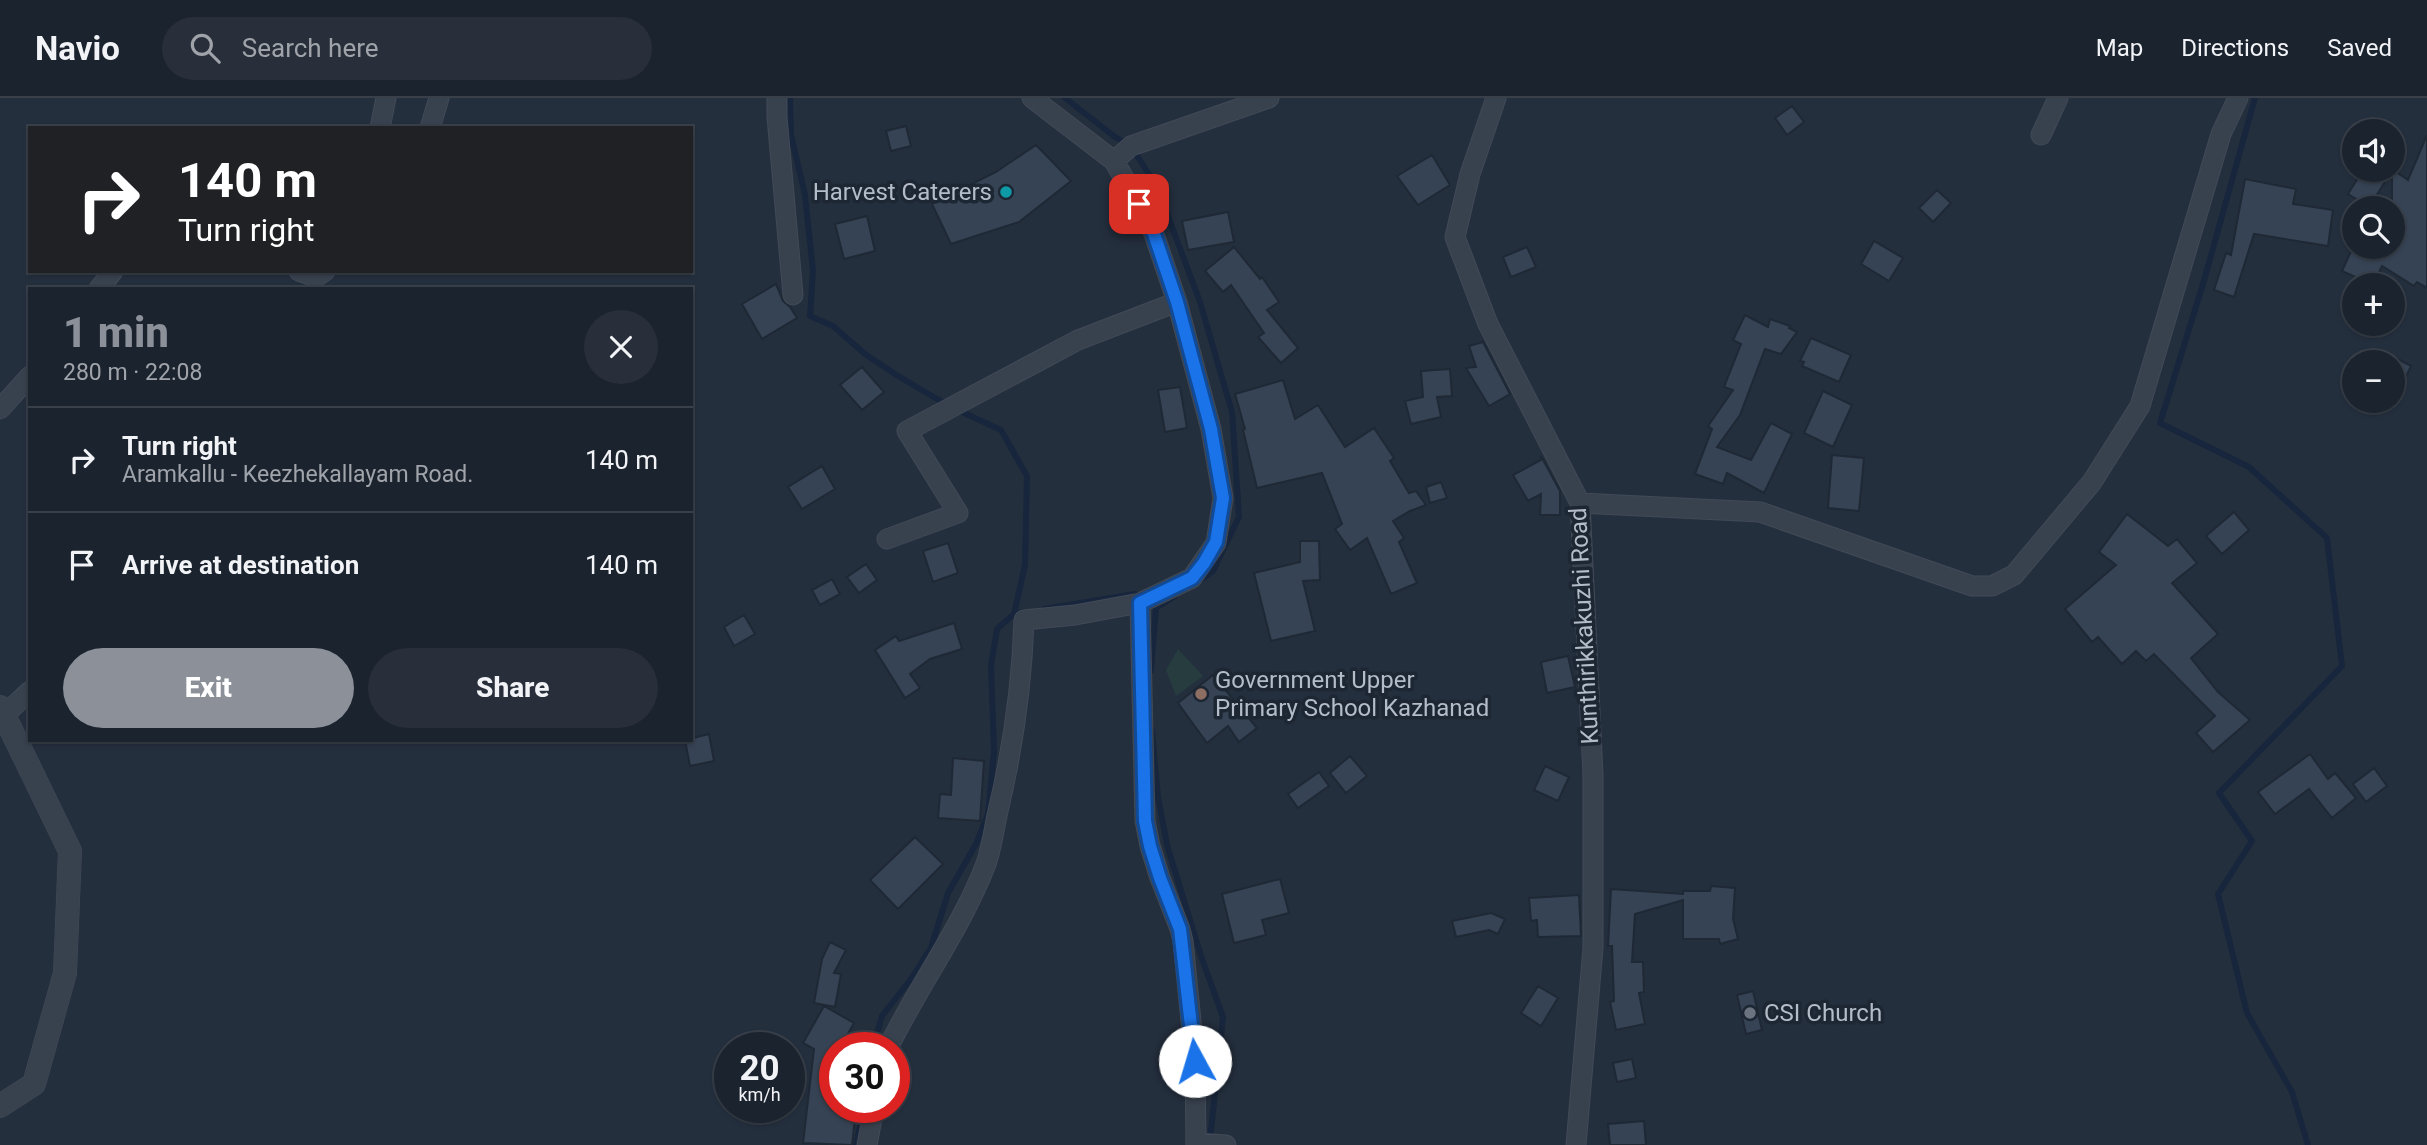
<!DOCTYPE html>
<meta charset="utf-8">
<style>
body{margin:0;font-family:Roboto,sans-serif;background:#282f3a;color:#f1f3f6;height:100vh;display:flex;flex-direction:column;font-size:26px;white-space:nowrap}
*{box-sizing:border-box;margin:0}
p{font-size:23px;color:#a0a4aa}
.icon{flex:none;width:38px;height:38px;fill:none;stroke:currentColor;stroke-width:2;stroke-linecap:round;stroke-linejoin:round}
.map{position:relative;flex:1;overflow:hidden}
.sheet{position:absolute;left:28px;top:189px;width:665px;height:455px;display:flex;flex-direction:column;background:#1b232e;border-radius:0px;box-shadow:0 2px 5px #0004,0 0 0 2px #39404a}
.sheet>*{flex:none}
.hud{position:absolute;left:28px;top:28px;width:665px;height:147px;border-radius:0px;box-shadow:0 2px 5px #0004,0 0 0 2px #39404a;background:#202124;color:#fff;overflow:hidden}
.buttons{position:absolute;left:2342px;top:21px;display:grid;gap:14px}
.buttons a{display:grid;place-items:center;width:63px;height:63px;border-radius:50%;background:#1b232e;box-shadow:0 2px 5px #0004,0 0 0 2px #39404a;font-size:35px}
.speed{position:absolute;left:714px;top:934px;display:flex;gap:14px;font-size:35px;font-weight:700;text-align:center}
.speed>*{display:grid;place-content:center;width:91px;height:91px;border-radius:50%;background:#1b232e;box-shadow:0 2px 5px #0004,0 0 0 2px #39404a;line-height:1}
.speed small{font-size:18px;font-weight:400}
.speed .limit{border:10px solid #d22;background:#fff;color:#111}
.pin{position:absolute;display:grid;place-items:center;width:60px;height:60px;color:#fff;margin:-30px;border-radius:14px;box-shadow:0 4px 10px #0006}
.me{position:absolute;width:77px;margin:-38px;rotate:354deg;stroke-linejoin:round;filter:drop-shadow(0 0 5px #0008)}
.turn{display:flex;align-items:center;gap:24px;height:147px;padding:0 35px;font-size:32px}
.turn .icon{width:91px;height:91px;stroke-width:2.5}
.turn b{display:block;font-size:49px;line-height:60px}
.round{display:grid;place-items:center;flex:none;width:74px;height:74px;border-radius:37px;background:#282f3a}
.summary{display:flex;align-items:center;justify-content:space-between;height:119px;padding:0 35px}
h1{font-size:42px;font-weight:800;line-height:52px;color:#8c9099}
.button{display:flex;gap:14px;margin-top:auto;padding:14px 35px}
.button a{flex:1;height:80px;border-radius:42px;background:#8c9099;color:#fff;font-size:28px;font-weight:800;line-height:80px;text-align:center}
.button a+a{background:#282f3a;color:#f1f3f6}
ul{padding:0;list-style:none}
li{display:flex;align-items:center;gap:21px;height:105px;padding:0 35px;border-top:2px solid #39404a}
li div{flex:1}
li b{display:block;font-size:26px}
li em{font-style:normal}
header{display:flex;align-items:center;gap:42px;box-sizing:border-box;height:98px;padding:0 35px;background:#1b232e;border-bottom:2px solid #39404a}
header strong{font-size:33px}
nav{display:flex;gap:38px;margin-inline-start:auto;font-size:24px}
.search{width:490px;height:63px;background:#282f3a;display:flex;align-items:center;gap:18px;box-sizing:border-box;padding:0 24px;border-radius:38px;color:#a0a4aa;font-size:26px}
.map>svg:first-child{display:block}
.green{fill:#263c3f}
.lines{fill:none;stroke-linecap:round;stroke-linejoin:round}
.stream{stroke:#17263c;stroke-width:6}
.building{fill:#364354;stroke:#1f2835;stroke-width:2}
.minor-casing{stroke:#414a57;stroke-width:21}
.tertiary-casing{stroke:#414a57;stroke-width:24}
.minor{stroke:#38414e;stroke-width:19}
.tertiary{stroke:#38414e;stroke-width:23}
.route-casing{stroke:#114b97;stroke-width:18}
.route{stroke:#1a73e8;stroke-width:12}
.culture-dot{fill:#0f9aa8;stroke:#1d2633;stroke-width:2.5}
.education-dot{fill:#8d6e63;stroke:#1d2633;stroke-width:2.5}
.worship-dot{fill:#6b7280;stroke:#1d2633;stroke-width:2.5}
.labels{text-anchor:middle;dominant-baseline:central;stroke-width:7;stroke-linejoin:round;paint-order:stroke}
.poi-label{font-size:24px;fill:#b4bcc9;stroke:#1d2633;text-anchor:start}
.street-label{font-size:24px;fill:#b4bcc9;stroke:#1d2633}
</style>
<header>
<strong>Navio</strong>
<div class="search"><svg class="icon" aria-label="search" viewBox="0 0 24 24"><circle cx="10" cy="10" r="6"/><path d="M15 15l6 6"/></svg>Search here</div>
<nav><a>Map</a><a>Directions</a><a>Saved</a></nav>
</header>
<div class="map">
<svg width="2427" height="1047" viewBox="0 0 2427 1047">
<rect width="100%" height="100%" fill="#242f3e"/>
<!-- green -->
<path class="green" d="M1178 551 1203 578 1176 598 1166 572Z"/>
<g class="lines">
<!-- stream -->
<path class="stream" d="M790 0 791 37 805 97 813 173 810 218 833 228 865 256 898 278 949 308 1001 332 1027 378 1025 467 1014 516
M1065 0 1115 39 1131 48 1157 89 1200 204 1232 314 1239 419 1213 473 1199 483
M2255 0 2203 186 2160 325 2249 369 2327 440 2342 568 2219 695 2252 743 2218 796 2247 915 2292 994 2308 1047
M1148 505 1156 510 1175 498
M1044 511 1135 496 1139 499
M1151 573 1156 510
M1152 633 1158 699 1167 747 1201 858 1223 919 1210 1042
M873 950 882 918 911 881 931 850 948 795 976 746 988 716 994 653 991 567 997 531 1014 516 1023 514
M856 1047 864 1010"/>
</g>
<!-- building -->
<path class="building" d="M1792 8 1804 24 1787 37 1775 20Z
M906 28 911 48 891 53 886 33Z
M2427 37V190L2417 184 2414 188 2382 168 2373 187 2342 173 2353 149H2392V73L2369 109 2348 96 2363 72H2393L2408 82Z
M1036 47 1071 83 1019 124 951 146 932 106 996 74Z
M1432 57 1450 87 1418 107 1397 78Z
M2245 81 2296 91 2293 106 2333 112 2328 148 2254 136 2234 199 2214 192 2226 155 2231 157Z
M1937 92 1951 105 1933 124 1919 110Z
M1228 114 1234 144 1188 152 1182 123Z
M867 118 875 153 844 161 835 126Z
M1874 143 1903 160 1889 183 1861 166Z
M1234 149 1260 181 1262 179 1279 204 1267 212 1298 250 1281 265 1258 239 1264 235 1231 187 1223 194 1205 173Z
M1527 149 1536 169 1511 179 1503 159Z
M776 186 783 203 790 209 797 220 762 241 742 206Z
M1745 217 1768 229 1770 221 1790 228 1789 230 1797 234 1781 256 1765 251 1740 317 1717 349 1751 362 1771 325 1792 336 1764 395 1727 375 1723 386 1695 376 1712 331 1708 328 1733 292 1724 289 1741 246 1733 242Z
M1811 240 1851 257 1839 284 1802 268 1804 264 1800 263Z
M1483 244 1510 296 1489 308 1466 270 1476 269 1469 248Z
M2392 258 2411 268 2392 309Z
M862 269 884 294 862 312 840 287Z
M1450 271 1452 298 1437 299 1441 319 1411 326 1405 303 1423 299 1421 273Z
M1283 282 1295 321 1318 307 1345 349 1374 330 1394 360 1390 363 1409 395 1416 393 1426 407 1410 413 1393 423 1404 440 1399 444 1417 485 1391 496 1367 440 1350 452 1335 431 1342 426 1322 375 1257 390 1243 332 1245 331 1235 296Z
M1180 289 1187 330 1165 334 1158 292Z
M1823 293 1852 307 1833 349 1804 335Z
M1832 357 1864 360 1859 413 1828 410Z
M1541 358 1560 393V417H1540L1541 396 1528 403 1513 377 1541 362Z
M822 368 835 391 802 411 788 389Z
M1441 384 1447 400 1430 405 1426 389Z
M2234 414 2249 432 2222 456 2206 438Z
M2127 416 2168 448 2177 441 2197 465 2172 485 2218 536 2191 560 2218 594 2250 622 2213 654 2196 635 2215 618 2154 556 2146 563 2136 553 2122 566 2098 539 2092 544 2065 511 2116 467 2099 454Z
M1300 443H1319L1320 482 1303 483 1315 533 1271 543 1254 475 1300 464Z
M948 445 958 475 933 484 923 453Z
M866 466 877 482 859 495 847 479Z
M832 481 840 496 820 507 812 492Z
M744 517 755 536 734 548 724 529Z
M954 525 962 551 930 561 910 576 920 590 905 600 875 552 896 538 899 543Z
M1568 558 1575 589 1547 595 1541 564Z
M1213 577 1257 630 1239 644 1228 628 1207 645 1178 605Z
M709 636 714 663 690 668 685 642Z
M2310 656 2328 681 2335 675 2356 700 2332 720 2309 691 2275 716 2258 694Z
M1350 658 1367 678 1346 695 1330 675Z
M953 660 984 663 980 723 938 720 940 696 951 697Z
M1545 668 1569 679 1558 703 1534 692Z
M2374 670 2387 688 2366 704 2353 686Z
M1319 674 1329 688 1298 710 1288 696Z
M915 739 943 766 898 811 870 782Z
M1280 781 1289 815 1262 822 1266 837 1234 845 1222 796Z
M1711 788 1735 790 1733 821 1738 841 1720 846 1719 841H1683V802L1635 816 1632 864H1643L1644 894 1639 895 1645 926 1616 932 1610 904 1614 903 1612 848H1608L1611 791 1683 796V793H1710Z
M1579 797 1581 838 1538 839 1537 822 1531 823 1529 800Z
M1491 815 1505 821 1498 836 1489 832 1456 839 1452 823Z
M830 844 846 852 834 875 841 876 835 909 814 905 822 861Z
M1538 888 1558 900 1541 928 1521 915Z
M1753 893 1762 932 1746 936 1737 897Z
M824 908 854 925 840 950H835V1010H856L852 1047 803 1045 814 951 803 945Z
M1632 961 1636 980 1617 984 1613 965Z
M1644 1023 1646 1047H1610L1608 1026Z"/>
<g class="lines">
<!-- minor casing -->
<g class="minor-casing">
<path id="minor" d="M777 0V19L793 197
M1496 0 1470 76 1455 139 1488 226 1580 405 1593 677V850L1576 1047
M380 30 386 0
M430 30 439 0
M2041 37 2058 0
M1114 63 1131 48 1269 0
M299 173 316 179 325 173
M99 191 113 173
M0 311 30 278
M1580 405 1760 414 1972 488H1992L2014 477 2092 384 2140 308 2221 36 2238 0
M887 441 958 415 907 333 1078 242 1177 204
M1140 505 1145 723 1150 748 1160 780 1180 831 1183 843 1195 963 1196 1047
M4 617 30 593
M888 950C918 888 961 831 986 766 992 749 994 730 998 713 1013 650 1022 587 1024 522L1075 517 1140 505 1192 480 1216 445 1223 400 1211 331 1177 204 1151 127 1114 63 1032 0
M1196 1045 1226 1047
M867 1047 874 1010"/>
</g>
<!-- tertiary casing -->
<g class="tertiary-casing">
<path id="tertiary" d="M0 609 70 753 65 875 34 986 0 1008"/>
</g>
<!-- minor -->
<use href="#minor" class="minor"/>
<!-- tertiary -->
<use href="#tertiary" class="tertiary"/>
</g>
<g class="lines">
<!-- route casing -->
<g class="route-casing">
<path id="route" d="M1139 106 1151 127 1177 204 1211 331 1223 400 1216 444 1204 465 1192 480 1140 505 1145 723 1150 748 1160 780 1180 831 1195 963"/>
</g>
<!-- route -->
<use href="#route" class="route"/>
</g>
<!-- markers -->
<circle class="culture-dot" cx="1006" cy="94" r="7"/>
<circle class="education-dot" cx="1201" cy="596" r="7"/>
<circle class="worship-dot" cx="1750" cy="915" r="7"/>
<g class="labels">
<!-- poi labels -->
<g class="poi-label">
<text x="992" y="94" text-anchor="end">Harvest Caterers</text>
<text x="1215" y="582">Government Upper<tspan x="1215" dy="28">Primary School Kazhanad</tspan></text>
<text x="1764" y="915">CSI Church</text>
</g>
<!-- street labels -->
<g class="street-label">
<text transform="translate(1584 528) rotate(-93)">Kunthirikkakuzhi Road</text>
</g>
</g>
</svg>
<div class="buttons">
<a><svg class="icon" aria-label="sound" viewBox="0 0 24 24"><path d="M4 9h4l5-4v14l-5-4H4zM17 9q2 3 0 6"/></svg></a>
<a><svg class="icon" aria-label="search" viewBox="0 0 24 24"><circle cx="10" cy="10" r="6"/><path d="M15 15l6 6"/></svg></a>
<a>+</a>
<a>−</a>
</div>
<div class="speed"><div>20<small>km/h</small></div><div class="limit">30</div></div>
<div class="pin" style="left:1139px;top:106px;background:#d93025"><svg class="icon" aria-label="arrive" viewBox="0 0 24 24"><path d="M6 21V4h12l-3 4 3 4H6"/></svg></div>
<svg class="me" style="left:1195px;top:963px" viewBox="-20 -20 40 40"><circle r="19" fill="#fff"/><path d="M0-13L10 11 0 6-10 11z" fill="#1a73e8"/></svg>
<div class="hud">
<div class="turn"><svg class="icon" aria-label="right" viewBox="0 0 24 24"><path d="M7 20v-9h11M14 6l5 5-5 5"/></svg><div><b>140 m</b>Turn right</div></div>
</div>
<section class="sheet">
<div class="summary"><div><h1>1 min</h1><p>280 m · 22:08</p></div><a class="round"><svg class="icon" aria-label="close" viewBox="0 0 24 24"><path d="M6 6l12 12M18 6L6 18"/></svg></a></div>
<ul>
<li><svg class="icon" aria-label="right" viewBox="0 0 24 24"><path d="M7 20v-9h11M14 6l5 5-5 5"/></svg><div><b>Turn right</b><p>Aramkallu - Keezhekallayam Road.</p></div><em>140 m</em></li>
<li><svg class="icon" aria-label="arrive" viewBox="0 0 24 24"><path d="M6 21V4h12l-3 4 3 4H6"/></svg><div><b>Arrive at destination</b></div><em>140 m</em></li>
</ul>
<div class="button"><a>Exit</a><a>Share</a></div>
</section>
</div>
